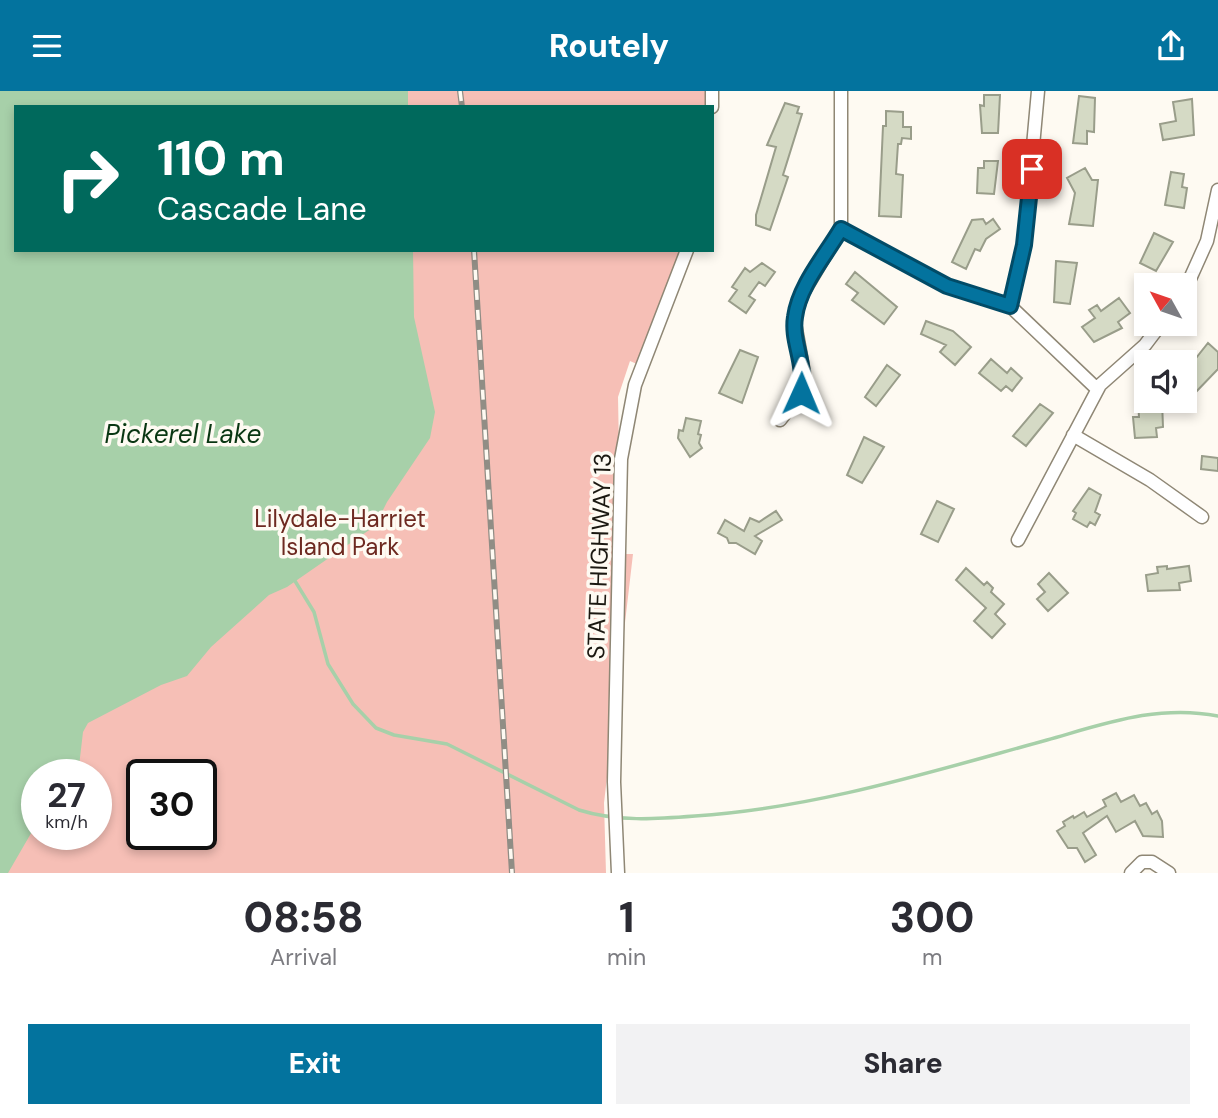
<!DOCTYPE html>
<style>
body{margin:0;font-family:"DM Sans",sans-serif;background:#f2f2f3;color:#2b2b33;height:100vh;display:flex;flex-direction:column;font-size:26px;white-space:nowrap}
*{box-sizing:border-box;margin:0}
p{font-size:23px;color:#7c7c81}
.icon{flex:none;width:38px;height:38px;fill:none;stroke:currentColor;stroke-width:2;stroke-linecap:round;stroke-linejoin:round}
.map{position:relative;height:782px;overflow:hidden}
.sheet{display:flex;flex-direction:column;background:#fff;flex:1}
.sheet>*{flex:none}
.top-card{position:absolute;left:14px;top:14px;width:700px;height:147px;border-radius:0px;box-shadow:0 4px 10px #0003;background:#00695c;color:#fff;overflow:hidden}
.needle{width:46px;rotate:310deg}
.controls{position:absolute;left:1134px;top:182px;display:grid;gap:14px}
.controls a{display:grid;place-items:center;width:63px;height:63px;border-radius:0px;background:#fff;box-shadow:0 4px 10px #0003;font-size:35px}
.speed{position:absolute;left:21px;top:668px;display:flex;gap:14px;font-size:35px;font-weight:700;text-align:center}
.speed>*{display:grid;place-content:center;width:91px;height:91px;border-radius:50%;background:#fff;box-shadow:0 4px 10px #0003;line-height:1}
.speed small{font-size:18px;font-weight:400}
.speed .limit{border:4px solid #111;border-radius:10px;background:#fff;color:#111}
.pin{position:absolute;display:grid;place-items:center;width:60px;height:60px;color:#fff;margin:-30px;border-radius:14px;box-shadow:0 4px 10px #0006}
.me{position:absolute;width:77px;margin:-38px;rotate:1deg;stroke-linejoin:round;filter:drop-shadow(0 0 5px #0008)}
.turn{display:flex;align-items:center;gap:24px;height:147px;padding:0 28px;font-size:32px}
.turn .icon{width:91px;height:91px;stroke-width:2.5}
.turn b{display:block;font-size:49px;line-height:60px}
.eta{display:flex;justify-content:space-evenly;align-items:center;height:119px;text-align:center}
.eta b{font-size:42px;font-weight:800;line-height:49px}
.button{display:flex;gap:14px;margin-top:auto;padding:14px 28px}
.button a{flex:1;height:80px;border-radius:0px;background:#03739e;color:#fff;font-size:28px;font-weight:800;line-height:80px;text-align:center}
.button a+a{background:#f2f2f3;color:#2b2b33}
header{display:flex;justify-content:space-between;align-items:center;height:91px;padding:0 28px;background:#03739e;color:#fff;font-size:32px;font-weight:800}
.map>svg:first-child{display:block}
.green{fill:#f6bfb6;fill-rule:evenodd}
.water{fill:#a7d0a9}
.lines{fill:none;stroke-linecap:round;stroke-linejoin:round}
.stream{stroke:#a7d0a9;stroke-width:3.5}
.building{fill:#d5dac5;stroke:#999d8a;stroke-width:2}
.minor-casing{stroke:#8f8775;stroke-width:15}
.minor{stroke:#fff;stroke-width:12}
.rail-casing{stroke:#908d85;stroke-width:6}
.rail{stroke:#fefaf2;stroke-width:3.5;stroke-dasharray:10;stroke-linecap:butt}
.route-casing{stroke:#024b67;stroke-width:18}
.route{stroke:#03739e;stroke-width:12}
.labels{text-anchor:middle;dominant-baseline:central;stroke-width:7;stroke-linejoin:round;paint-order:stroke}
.park-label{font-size:24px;fill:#6d2920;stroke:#fefaf2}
.street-label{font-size:24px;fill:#1b1811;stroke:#fefaf2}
.water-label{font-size:26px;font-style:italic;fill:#093612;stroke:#fefaf2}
</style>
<header><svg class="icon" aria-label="menu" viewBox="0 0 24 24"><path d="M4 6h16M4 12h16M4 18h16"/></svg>Routely<svg class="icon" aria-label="share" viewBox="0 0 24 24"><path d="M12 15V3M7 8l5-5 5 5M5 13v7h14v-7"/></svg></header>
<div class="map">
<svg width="1218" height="782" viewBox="0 0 1218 782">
<rect width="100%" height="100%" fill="#fefaf2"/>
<!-- green -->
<path class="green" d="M0 0H709L710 16H16V159H688L646 277 630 270 618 306 621 463H633L604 712 606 782H0ZM37 684H96V744H37ZM142 684H201V744H142Z"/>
<!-- water -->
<path class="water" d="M0 0H408V16H16V159H413L414 226 435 321 430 347 387 411 375 435 287 496 269 504 211 556 187 585 161 594 88 632 83 641 78 684H37V732L8 782H0Z"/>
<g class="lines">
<!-- stream -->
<path class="stream" d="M295 490 314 521 328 573 353 613 376 637 394 644 447 653 579 719C617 731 656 728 695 725 816 717 930 681 1047 649 1104 633 1158 613 1218 625"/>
</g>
<!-- building -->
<path class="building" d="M984 4H1000L998 42H982L980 14 984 15Z
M1079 5 1095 7 1094 41 1087 40V53L1073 52Z
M1192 8 1194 44 1163 49 1160 33 1176 30 1173 11Z
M785 12 799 16 797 22 802 23 783 84 788 86 770 139 756 134V124L776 56 767 54Z
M886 20 903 21V36H911V48L902 47 901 53H898L896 83 903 84 901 126 879 125 883 35H886Z
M984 70H998L994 103 977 102 978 77H984Z
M1085 77 1092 89H1098L1093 135 1069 133 1075 102 1067 87Z
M1171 81 1184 83 1182 96 1187 97 1184 117 1165 114Z
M983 128 986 133 993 128 1000 138 986 148 980 160 975 158 966 178 952 171 972 129Z
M1154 142 1173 151 1156 180 1140 172Z
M1056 170 1077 172 1070 213 1054 211Z
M762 172 775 181 765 195 759 191 749 205 755 209 746 222 729 210 737 199 732 196 745 177 750 181Z
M855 181 897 216 884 233 852 209 858 202 846 193Z
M1119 207 1130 222 1118 231 1122 237 1094 251 1082 236 1095 227 1089 219 1097 214 1101 220Z
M926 230 953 240 971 256 955 274 940 261 946 254 921 243Z
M1208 252 1218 261V278L1193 304 1185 296V281Z
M740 259 758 266 742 312 719 302Z
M991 268 1007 282 1011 277 1022 287 1012 300 1006 295 1001 300 979 282Z
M887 274 900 284 876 315 865 306Z
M1138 310H1162L1163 336 1156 337 1157 346 1135 347 1133 326H1139Z
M1040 313 1053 322 1026 355 1013 345Z
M686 327 701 330 698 343 701 344 699 352 702 357 690 366 678 347 679 339 683 340Z
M864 346 884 356 862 392 847 384Z
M1202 365 1218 367V380L1201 378Z
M1089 397 1101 404 1095 421 1100 424 1095 434 1090 431 1087 436 1073 428 1076 422 1073 420Z
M937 410 954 418 938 451 921 443Z
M776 420 782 429 755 445 762 450 755 463 736 452H729L727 447 718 442 725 429 744 440 750 427 759 431Z
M1167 475V478L1189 475 1191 490 1179 492 1180 499 1148 500 1146 484 1158 482 1157 476Z
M966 477 984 494 987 491 993 497 991 501 1004 513 995 523 1005 533 992 547 974 530 986 517 956 489Z
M1049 482 1068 502 1048 520 1037 508 1045 501 1038 493Z
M1116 702 1121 711 1134 704 1140 715 1146 712 1152 723 1157 720 1162 730 1163 746 1143 745 1135 730 1116 741 1107 725 1083 742 1096 764 1085 771 1077 757H1068L1057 740 1065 735 1063 731 1073 725 1074 727 1084 721 1087 726 1106 715 1103 709Z"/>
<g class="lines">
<!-- minor casing -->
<g class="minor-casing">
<path id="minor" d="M712 16V0
M841 138 947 195 1010 215 1096 297 1100 294
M1185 199 1207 150 1218 99
M1010 215 1024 154 1038 0
M780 329 801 302 804 282 794 227 803 202 841 138V0
M1073 344 1150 389 1202 426
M1018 449 1100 294 1145 254 1161 233
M618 782 614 691 621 368 635 294 687 159
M1131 782 1142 771H1152L1169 782"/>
</g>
<!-- minor -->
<use href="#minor" class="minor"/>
<!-- rail casing -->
<g class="rail-casing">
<path id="rail" d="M460 0 462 16
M474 159 512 782"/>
</g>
<!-- rail -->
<use href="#rail" class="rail"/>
</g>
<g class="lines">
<!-- route casing -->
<g class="route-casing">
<path id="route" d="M801 302C806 270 791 251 795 226 799 195 825 165 841 138L947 195 1010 215 1024 154 1032 78"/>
</g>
<!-- route -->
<use href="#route" class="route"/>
</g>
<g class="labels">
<!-- park labels -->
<g class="park-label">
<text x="340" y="427">Lilydale-Harriet<tspan x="340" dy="28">Island Park</tspan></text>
</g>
<!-- street labels -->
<g class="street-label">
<text transform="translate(599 465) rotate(-88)">STATE HIGHWAY 13</text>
</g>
<!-- water labels -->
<g class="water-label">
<text x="183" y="343">Pickerel Lake</text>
</g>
</g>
</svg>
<div class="controls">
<a><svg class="needle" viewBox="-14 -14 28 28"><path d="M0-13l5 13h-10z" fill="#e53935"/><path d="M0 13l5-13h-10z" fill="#7c7c81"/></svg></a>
<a><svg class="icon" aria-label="sound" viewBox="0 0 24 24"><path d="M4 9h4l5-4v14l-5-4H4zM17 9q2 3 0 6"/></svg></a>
</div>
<div class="speed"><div>27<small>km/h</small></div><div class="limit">30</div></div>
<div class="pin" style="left:1032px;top:78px;background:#d93025"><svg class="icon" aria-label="arrive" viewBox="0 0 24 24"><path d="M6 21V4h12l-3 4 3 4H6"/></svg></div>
<svg class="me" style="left:801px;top:302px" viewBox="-20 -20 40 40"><path d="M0-17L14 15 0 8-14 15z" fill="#03739e" stroke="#fff" stroke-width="4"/></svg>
<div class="top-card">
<div class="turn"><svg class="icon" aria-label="right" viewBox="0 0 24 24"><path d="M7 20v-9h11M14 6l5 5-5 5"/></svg><div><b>110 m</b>Cascade Lane</div></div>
</div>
</div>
<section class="sheet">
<div class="eta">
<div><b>08:58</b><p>Arrival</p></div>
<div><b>1</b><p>min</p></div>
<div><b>300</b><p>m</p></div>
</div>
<div class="button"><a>Exit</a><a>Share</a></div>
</section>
